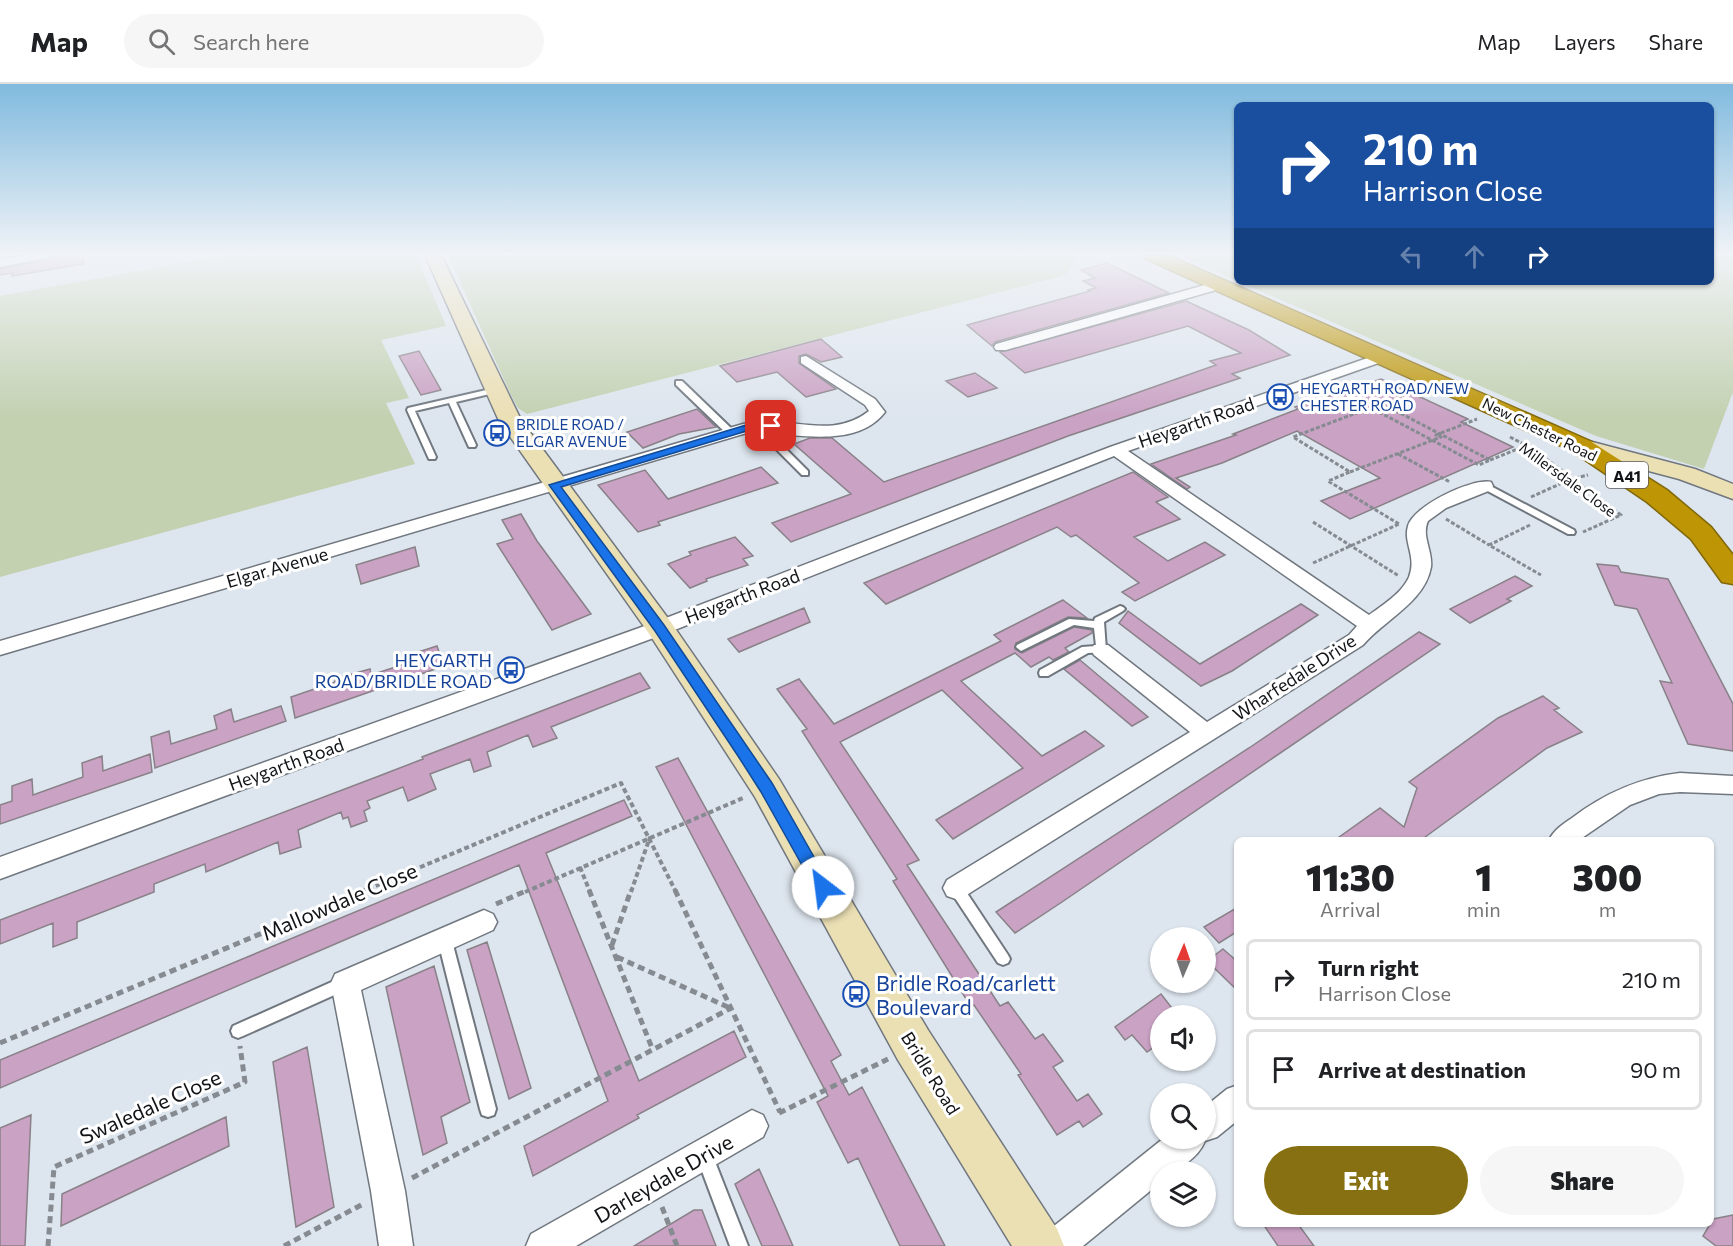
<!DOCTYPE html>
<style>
body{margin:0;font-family:Commissioner,sans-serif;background:#f6f6f6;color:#202124;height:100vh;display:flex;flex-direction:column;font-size:22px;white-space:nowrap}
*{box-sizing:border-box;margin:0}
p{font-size:20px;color:#757577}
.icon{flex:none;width:33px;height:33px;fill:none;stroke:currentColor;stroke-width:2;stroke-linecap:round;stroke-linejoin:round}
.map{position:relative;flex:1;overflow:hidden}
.panel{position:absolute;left:1234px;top:753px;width:480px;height:390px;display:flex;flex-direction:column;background:#fff;border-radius:9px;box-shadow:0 2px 4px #0004}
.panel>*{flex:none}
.top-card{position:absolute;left:1234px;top:18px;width:480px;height:183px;border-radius:9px;box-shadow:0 2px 4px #0004;background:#1a4fa0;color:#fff;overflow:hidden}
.needle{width:39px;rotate:2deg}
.tools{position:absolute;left:1150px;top:843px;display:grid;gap:12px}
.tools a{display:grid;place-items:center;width:66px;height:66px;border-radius:50%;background:#fff;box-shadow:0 2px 4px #0004;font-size:30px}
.pin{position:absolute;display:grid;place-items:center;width:51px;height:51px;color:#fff;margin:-26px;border-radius:12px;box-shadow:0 3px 9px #0006}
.me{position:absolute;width:66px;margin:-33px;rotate:330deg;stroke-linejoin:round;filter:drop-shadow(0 0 4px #0008)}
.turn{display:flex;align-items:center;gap:21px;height:126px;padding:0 30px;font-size:27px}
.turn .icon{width:78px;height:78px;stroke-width:2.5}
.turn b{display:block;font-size:42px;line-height:51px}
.lanes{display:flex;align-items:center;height:57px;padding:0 30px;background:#0003;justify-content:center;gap:30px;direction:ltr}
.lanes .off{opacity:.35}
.eta{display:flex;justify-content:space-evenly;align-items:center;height:102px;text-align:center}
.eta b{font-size:36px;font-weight:800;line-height:42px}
.primary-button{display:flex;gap:12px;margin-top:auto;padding:12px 30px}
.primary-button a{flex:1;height:69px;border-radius:36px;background:#877011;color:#fff;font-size:24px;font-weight:800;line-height:69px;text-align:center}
.primary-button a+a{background:#f6f6f6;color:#202124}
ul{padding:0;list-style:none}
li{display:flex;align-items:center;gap:18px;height:81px;margin:0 12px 9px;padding:0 18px;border:3px solid #e0e0e0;border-radius:9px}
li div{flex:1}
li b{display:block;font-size:22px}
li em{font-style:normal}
header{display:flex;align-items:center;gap:36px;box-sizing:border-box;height:84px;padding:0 30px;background:#fff;border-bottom:2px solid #e0e0e0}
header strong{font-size:28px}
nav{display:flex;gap:33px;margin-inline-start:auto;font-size:21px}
.search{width:420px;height:54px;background:#f6f6f6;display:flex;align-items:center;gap:15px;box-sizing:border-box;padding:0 21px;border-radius:33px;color:#757577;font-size:22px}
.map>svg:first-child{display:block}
.green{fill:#c3d1b1}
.building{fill:#caa2c4;stroke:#898188;stroke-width:1.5}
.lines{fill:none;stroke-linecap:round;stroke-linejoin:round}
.lane-casing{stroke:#70777f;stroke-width:4}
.street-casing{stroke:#70777f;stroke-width:3}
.secondary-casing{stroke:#70777f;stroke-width:3}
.highway-casing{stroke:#81680b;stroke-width:3}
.path-far3{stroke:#858b91;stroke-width:2;stroke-dasharray:3 2;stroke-linecap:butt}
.path-far2{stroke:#858b91;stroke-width:3;stroke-dasharray:4 2;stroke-linecap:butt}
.path-far1{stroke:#858b91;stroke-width:4;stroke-dasharray:5 3;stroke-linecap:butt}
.path{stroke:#858b91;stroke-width:5;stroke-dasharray:7 4.5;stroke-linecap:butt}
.lane{fill:#fff;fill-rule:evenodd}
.street{fill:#fff;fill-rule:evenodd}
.secondary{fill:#ebdfb4;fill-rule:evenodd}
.highway{fill:#bd9505;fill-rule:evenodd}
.route{fill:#1a73e8;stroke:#114b97;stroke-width:1.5}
.labels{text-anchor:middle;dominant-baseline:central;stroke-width:6;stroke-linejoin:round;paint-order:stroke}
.far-transit-label{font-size:15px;fill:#164399;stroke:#fff;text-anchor:start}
.far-street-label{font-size:15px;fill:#111316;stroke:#fff}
.shield{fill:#fff;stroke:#585a5c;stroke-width:1.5}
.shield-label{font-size:16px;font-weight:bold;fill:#111316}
.street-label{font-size:18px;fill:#111316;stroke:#fff}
.transit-label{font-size:18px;fill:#164399;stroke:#fff;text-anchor:end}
.near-street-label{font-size:21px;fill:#111316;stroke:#fff}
.near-transit-label{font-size:21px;fill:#164399;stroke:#fff;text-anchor:start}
</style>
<header>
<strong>Map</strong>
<div class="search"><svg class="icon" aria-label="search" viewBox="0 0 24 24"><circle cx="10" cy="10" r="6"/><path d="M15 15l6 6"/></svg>Search here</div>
<nav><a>Map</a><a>Layers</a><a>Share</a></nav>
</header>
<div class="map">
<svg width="1733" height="1162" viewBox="0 0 1733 1162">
<rect width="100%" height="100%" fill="#dde5ee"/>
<!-- green -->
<path class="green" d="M226 171H416L446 242 381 256 409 314 386 319 415 380 0 493V212Z
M448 171H1077L1066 191 527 330 518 324 510 309Z
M1179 171H1237V197Z
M1712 171H1733V308L1704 385 1596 352 1239 198H1712Z"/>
<!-- building -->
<path class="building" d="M55 171H83L84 180 12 192 13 189 0 191V185L47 176Z
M1107 179 1169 209 995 258 992 262 967 241 1090 207 1088 206 1096 204 1083 197 1095 194 1081 186Z
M1186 217 1249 246 1290 271 1232 290 1240 294 1068 352 791 458 772 439 851 410 794 360 810 354H832L884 398 1216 281 1210 277 1241 269 1188 242 1025 289 1000 268Z
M821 255 842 273 821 278 806 270 799 272V279L836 305 806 313 777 288 737 298 720 282Z
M419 267 441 306 421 311 399 272Z
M975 289 997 304 968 313 946 297Z
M1381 295 1468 335 1461 338 1513 363 1350 435 1321 417 1380 394 1297 347 1222 379 1176 394 1190 403 1187 405 1151 380 1236 351 1233 350 1298 325 1295 323Z
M697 325 716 343 679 350 643 364 627 348Z
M761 383 778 399 658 438 660 441 638 448 598 401 645 386 668 415Z
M1133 388 1168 413 1156 418 1180 435 1134 453 1168 477 1205 458 1225 471 1135 517 1122 508 1139 499 1076 451 1071 453 1057 443 886 520 864 499Z
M521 430 537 457 591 530 552 546 497 460 513 455 502 436Z
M735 453 753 472 743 475 748 481 706 495 707 497 690 504 668 480 691 471 689 468Z
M415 463 419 482 361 500 356 481Z
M1597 480 1618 482 1621 488 1668 495 1733 620V667L1688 660 1660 597 1672 599 1637 525 1615 521Z
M1515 492 1532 502 1507 515 1511 517 1470 539 1450 525Z
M1063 516 1087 534 1068 533 1016 559 1015 565 1022 569 1074 543 1092 546V549L1065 564 1069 568 1053 576 1049 573 1031 583 1015 569 961 597 1042 672 1085 647 1104 662 953 755 936 736 1023 684 942 606 840 658 919 776 907 781 1000 922 1008 918 1035 955 1043 950 1063 977 1053 983 1077 1017 1088 1010 1102 1030 1083 1043 1079 1037 1057 1051 1018 991 1021 990 974 921 971 923 893 797 897 795 802 647 807 645 777 605 799 595 834 640 1001 557 994 551Z
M1301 520 1318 531 1232 587 1201 602 1119 539 1128 527 1200 580Z
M804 524 810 538 739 568 728 555Z
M1419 548 1440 560 1062 818 1015 849 996 828 1249 664Z
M437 562 444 582 295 634 291 613 335 598V595L352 590 370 585 371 591 414 577 412 570Z
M1080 576 1099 592 1148 633 1132 642 1064 585Z
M640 589 650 604 551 643 557 654 533 663 528 651 487 668 491 682 474 688 470 675 430 690 436 705 408 717 403 703 367 717 370 724 364 727 367 737 351 743 348 733 343 735 341 728 298 746 301 763 280 770 278 758 206 788 205 780 154 800V808L77 838V854L53 863V839L0 860V836L379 692 423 675 422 673Z
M1543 612 1559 624 1554 626 1582 648 1547 664 1421 756H1335L1380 724 1404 743 1417 704 1409 698 1498 634Z
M281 622 286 637 155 684 151 653 169 647 171 660 217 645 214 632 231 625 234 638Z
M150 670 152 688 0 740V721L12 717V702L32 695 33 711 83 693 82 679 102 672 103 687Z
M678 674 841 971 831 977 849 1011 862 1003 945 1162H900L858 1074 848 1079 817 1018 828 1012 656 683Z
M624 716 632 732 546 769 639 997 734 947 746 973 637 1031 639 1034 533 1092 524 1062 608 1017 519 781 0 1004V976Z
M1238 823V847L1219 859 1204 843Z
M487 858 531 1004 509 1015 467 866Z
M1223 865 1238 878V907L1207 877Z
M434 882 470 1018 441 1033 447 1059 423 1071 386 903Z
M1161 910 1178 932H1161V958L1147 968 1132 951 1125 956 1115 943Z
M307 963 334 1123 296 1143 273 978Z
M31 1031 25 1162H0V1044Z
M226 1033 229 1062 61 1142 62 1110Z
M759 1085 776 1123 793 1162H762L735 1100Z
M694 1126H702L716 1162H634Z
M1733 1131V1162H1716L1703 1152 1713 1135Z
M1263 1140H1298L1314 1162H1278Z"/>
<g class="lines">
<!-- lane casing -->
<g class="lane-casing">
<path id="lane" d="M676 297H682L734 347V351H728L676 301Z
M495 304 499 306 498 308 456 318 476 361 475 363H469L468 361 449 319 415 327 436 373 435 375H429L407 326 408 324Z
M756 341H762L808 387V391H802L756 345Z
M1485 399 1574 446 1575 448 1574 450H1568L1482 404 1481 402Z
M1120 522 1123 523 1125 525 1123 527 1104 538 1106 566 1105 568 1088 569 1048 592H1040L1039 589 1040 586 1082 563 1096 562 1094 544 1074 541 1025 565 1021 567 1016 563 1017 561 1069 535 1094 537 1095 534Z
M956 798 961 800 1008 871 1010 875 1008 879 1003 881 998 879 951 808 949 804 951 800Z
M445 851 450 853 452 857 496 1025 494 1031 488 1033 482 1031 480 1025 438 857 440 853Z
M345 892 350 894 352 899 350 904 243 952 238 954 233 952 231 947 233 942Z
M704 1063 710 1065 748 1162H730L696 1071 698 1065Z"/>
</g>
<!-- street casing -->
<g class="street-casing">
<path id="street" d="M27 171H53L47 174 0 183V175Z
M1219 197 1223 198V204L1006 266H996L994 263 996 260Z
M1382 269 1389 273 1387 276 1128 367 1369 531C1383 521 1402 509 1409 493 1417 472 1403 459 1408 442 1413 422 1472 394 1491 398L1493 402 1491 406 1446 424 1428 437C1421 452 1433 467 1431 483 1425 518 1384 536 1363 561L965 812 956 815 947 812 943 804 947 796 1190 648 1094 571 1091 566 1094 561H1108L1207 638 1349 551 1357 542 1114 372 667 549 0 795V773L653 539 1110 363Z
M806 272 875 315 885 328C855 367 791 348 750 348L0 571V557L743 340C786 329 830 358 869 327L865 321 801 279V273Z
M1680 689 1733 692V710L1680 708 1659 710 1630 721 1579 756H1549C1554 746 1563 740 1572 734 1605 709 1639 694 1680 689Z
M484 826 493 830 497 838 493 846 361 906 405 1107 413 1162H379L371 1107 331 899 335 890Z
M1238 1001V1036L1217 1053 1205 1057C1198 1074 1178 1088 1161 1088V1098L1083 1162H1039L1044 1150 1164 1054H1206V1022L1227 1005Z
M752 1026 763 1031 768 1042 763 1053 576 1162H526L531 1150Z"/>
</g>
<!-- secondary casing -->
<g class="secondary-casing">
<path id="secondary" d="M425 171H441L521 336 670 537 779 695 928 946 1057 1145 1064 1162H1012L898 976 755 713 650 551 499 337Z
M1581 355 1695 385 1733 400V415L1679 395 1573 367 1570 362 1573 357Z"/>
</g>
<!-- highway casing -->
<g class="highway-casing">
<path id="highway" d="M1143 171H1167L1590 357 1667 406 1711 443 1733 471V500L1722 498 1691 455 1647 418 1572 367 1146 175Z"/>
</g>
<!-- path-far3 -->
<path class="path-far3" d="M1331 307 1366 326
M1382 320 1400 330
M1371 324 1382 330
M1355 330 1415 307"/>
<!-- path-far2 -->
<path class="path-far2" d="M1359 328 1293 353 1350 388 1328 397 1399 440
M1379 328 1479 381 1490 376 1398 328
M1510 353 1533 365 1621 431 1583 448
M1398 370 1450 398
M1490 376 1525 362
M1350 388 1441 353 1436 351 1477 335
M1531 413 1571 395 1588 391
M1446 435 1489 461
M1313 438 1399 492
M1530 441 1489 461 1541 491
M1313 479 1399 440"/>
<!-- path-far1 -->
<path class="path-far1" d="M580 783 590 808
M361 808 621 699 676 808
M525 808 743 714
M631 808 650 753"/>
<!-- path -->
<path class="path" d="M589 806 652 964
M675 806 780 1028
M496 820 528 806
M612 861 631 806
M617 873 730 924
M0 959 365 806
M779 1029 888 975
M412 1094 731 924
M662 1123 677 1162
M48 1162 54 1083 245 998 240 962
M284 1162 363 1120"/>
<!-- lane -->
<use href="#lane" class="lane"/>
<!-- street -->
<use href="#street" class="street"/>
<!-- secondary -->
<use href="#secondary" class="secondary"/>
<!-- highway -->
<use href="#highway" class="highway"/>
</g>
<!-- sky -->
<linearGradient id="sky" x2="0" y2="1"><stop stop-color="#80bade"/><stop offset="0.51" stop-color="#f0f3f7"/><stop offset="1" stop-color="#f0f3f7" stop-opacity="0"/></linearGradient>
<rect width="1733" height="333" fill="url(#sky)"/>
<!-- route -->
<path class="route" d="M771 339 776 342 775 344 750 346 561 403 664 541 772 699 831 803 829 808 823 810 817 808 761 708 738 672 655 547 549 401 746 341Z"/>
<!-- icons -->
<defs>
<g id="bus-ring" transform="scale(1.35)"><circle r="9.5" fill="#fff" stroke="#1a4fb4" stroke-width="1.5"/><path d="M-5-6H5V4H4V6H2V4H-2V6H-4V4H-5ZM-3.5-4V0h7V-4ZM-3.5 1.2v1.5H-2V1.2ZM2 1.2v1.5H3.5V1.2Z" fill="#1a4fb4"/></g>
</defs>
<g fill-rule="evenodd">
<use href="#bus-ring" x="1280" y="313"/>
<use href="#bus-ring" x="497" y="349"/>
<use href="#bus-ring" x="511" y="586"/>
<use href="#bus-ring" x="856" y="910"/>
</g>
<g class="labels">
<!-- far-transit labels -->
<g class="far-transit-label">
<text x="1300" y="304">HEYGARTH ROAD/NEW<tspan x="1300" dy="17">CHESTER ROAD</tspan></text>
<text x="516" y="340">BRIDLE ROAD /<tspan x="516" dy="17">ELGAR AVENUE</tspan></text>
</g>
<!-- far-street labels -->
<g class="far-street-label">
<text transform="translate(1540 345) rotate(26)">New Chester Road</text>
<text transform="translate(1568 395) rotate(36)">Millersdale Close</text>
</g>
<!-- shield labels -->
<rect class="shield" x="1606" y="378" width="42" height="26" rx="4.5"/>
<g class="shield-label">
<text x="1627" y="391">A41</text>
</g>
<!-- street labels -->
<g class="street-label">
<text transform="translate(1196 338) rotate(-19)">Heygarth Road</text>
<text transform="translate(277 483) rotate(-16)">Elgar Avenue</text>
<text transform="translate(742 512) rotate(-21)">Heygarth Road</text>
<text transform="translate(1294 593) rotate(-33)">Wharfedale Drive</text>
<text transform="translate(286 680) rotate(-20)">Heygarth Road</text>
<text transform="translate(931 989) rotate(58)">Bridle Road</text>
</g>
<!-- transit labels -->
<g class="transit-label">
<text x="492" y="576">HEYGARTH<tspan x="492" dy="21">ROAD/BRIDLE ROAD</tspan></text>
</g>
<!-- near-street labels -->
<g class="near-street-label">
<text transform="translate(339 817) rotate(-23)">Mallowdale Close</text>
<text transform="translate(150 1022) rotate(-24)">Swaledale Close</text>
<text transform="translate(663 1094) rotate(-30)">Darleydale Drive</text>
</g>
<!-- near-transit labels -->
<g class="near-transit-label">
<text x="876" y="898">Bridle Road/carlett<tspan x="876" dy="24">Boulevard</tspan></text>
</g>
</g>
</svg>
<div class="tools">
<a><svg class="needle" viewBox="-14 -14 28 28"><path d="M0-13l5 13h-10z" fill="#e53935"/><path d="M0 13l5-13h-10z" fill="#757577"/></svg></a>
<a><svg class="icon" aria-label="sound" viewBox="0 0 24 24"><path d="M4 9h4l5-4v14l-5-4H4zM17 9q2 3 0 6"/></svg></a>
<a><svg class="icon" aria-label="search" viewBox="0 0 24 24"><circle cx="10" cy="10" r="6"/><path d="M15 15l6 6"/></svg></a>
<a><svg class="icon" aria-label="layers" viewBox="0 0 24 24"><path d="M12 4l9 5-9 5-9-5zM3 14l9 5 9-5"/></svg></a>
</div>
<div class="pin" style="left:771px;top:342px;background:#d93025"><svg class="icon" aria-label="arrive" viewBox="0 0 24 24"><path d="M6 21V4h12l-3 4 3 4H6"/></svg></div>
<svg class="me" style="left:823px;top:803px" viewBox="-20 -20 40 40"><circle r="19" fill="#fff"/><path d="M0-13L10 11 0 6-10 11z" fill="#1a73e8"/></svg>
<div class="top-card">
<div class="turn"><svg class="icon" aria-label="right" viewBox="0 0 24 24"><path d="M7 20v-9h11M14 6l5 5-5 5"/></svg><div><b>210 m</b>Harrison Close</div></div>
<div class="lanes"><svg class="icon off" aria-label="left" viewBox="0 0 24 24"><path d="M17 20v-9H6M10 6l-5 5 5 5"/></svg><svg class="icon off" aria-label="ahead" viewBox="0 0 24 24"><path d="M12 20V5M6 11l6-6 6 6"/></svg><svg class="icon" aria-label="right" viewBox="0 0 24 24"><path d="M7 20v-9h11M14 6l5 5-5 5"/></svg></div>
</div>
<section class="panel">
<div class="eta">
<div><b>11:30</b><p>Arrival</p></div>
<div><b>1</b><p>min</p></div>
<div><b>300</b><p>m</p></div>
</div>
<ul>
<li><svg class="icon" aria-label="right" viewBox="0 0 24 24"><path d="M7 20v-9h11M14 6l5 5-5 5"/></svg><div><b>Turn right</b><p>Harrison Close</p></div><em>210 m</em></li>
<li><svg class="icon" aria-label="arrive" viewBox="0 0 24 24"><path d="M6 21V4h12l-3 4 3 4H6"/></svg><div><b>Arrive at destination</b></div><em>90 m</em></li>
</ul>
<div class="primary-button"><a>Exit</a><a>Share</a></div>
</section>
</div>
